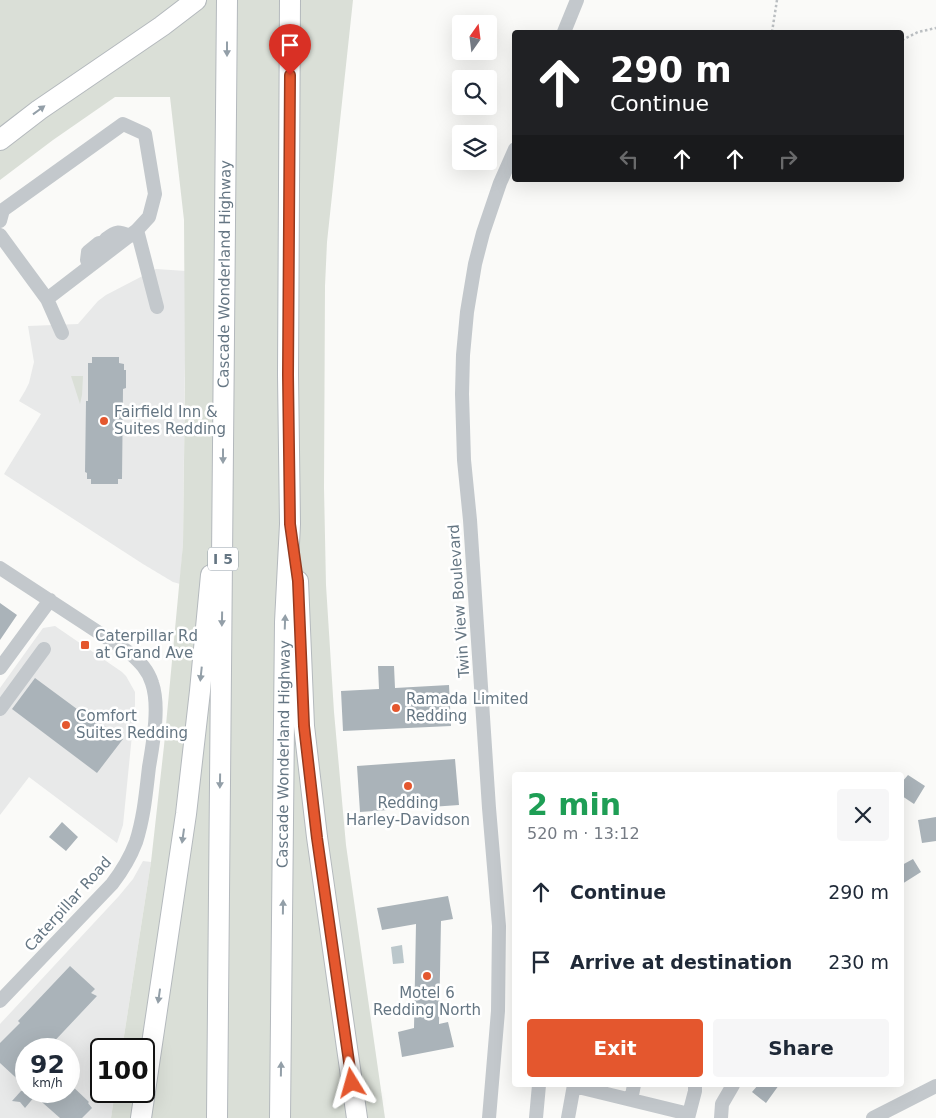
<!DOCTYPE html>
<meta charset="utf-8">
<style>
body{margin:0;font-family:"DejaVu Sans",sans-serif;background:#f6f6f7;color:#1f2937;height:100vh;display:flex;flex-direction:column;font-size:19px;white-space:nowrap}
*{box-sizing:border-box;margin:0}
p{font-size:16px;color:#747a83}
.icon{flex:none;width:28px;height:28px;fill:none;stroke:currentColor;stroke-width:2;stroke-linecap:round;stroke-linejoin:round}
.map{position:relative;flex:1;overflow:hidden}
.panel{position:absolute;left:512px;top:772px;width:392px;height:315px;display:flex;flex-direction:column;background:#fff;border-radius:5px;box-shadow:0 5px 20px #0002}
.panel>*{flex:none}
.hud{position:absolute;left:512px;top:30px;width:392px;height:152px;border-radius:5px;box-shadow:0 5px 20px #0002;background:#202124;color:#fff;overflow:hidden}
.needle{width:32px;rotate:14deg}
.fabs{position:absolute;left:452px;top:15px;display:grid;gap:10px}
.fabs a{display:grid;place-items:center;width:45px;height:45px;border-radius:5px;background:#fff;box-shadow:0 5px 20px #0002;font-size:25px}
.speed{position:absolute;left:15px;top:1038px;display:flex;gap:10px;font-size:25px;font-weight:700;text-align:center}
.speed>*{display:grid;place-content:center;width:65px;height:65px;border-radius:50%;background:#fff;box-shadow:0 5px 20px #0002;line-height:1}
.speed small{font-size:12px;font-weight:400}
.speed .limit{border:2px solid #111;border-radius:8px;background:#fff;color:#111}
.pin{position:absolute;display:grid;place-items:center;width:42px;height:42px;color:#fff;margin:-51px -21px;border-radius:50% 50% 50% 0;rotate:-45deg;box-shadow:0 0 5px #0007}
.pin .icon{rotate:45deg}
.me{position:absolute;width:55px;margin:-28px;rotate:352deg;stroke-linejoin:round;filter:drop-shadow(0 0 4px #0008)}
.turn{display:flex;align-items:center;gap:18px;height:105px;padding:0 15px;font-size:22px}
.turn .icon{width:65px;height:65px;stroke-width:2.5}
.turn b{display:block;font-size:35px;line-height:42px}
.lanes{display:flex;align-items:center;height:48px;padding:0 15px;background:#0003;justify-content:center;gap:25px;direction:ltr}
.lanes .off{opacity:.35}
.round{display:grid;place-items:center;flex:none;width:52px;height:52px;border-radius:5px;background:#f6f6f7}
.overview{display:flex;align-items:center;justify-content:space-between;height:85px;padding:0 15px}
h1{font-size:30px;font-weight:700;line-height:38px;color:#1e9e55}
.cta{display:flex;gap:10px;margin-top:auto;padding:10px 15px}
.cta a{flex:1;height:58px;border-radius:5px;background:#e4572e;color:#fff;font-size:20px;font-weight:700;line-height:58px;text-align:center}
.cta a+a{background:#f6f6f7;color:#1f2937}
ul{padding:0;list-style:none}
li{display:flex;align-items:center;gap:15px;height:70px;padding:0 15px}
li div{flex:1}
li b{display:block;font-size:19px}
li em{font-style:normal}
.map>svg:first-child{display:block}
.built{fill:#e8e9e9;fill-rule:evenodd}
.green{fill:#dadfd7}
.water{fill:#bbc7cb}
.building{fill:#aab3b9}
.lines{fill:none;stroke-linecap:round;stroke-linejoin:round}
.highway-casing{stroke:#b4b9bd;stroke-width:22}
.path{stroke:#bbbfc2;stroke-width:2.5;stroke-dasharray:2.5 2.5;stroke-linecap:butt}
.minor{stroke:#c3c8cc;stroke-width:14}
.highway{stroke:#fff;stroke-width:20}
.oneway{fill:#939fa8}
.route-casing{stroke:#94391e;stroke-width:12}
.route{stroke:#e4572e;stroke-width:9}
.poi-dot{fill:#e4572e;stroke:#fff;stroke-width:2}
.labels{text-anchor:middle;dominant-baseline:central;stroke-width:5;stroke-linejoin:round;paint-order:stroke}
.shield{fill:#fff;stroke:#939fa8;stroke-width:1}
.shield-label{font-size:14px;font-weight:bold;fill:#657683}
.street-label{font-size:15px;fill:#657683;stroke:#fff}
.poi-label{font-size:15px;fill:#657683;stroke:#fff;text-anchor:start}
</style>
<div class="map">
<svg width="936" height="1118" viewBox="0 0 936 1118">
<rect width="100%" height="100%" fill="#fafaf8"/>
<!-- built -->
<path class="built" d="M156 269 186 271 183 544 180 584 173 582 143 564 4 474 41 414 19 401 25 391 29 383 34 362 28 326 78 324 98 301 106 295Z
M55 626 122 672 126 676 135 692V705L123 825 117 843 29 777 0 815V688L43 628Z
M143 861 151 862 122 1049H101V1091H115L111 1118H0V1024L119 896 133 879ZM26 1049H69V1091H26Z"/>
<!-- green -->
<path class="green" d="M0 0H353L327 242 325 286 324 488 326 585 334 712 346 845 385 1118H111L115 1091H144V1049H122L151 862 164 746 183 544 185 379 184 220 170 97H115L53 140 0 180Z
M71 376H83L82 395 80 404Z"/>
<!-- water -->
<path class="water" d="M402 945 404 963 393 964 391 947Z"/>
<!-- building -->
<path class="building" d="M92 357H119V363L124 364V370H126V388L123 389 122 479H118V484H91V479H87V473L85 472 86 401H88V363H92Z
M0 603 17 615 0 640Z
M378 666H394L395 688 449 685 451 726 343 731 341 691 379 689Z
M35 678 100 726 102 724 123 739 97 773 12 709Z
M455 759 459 805 360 812 357 766Z
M908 775 925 786 914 804 902 796V782Z
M936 817V841L922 843 918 820Z
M62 822 78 837 66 851 49 837Z
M913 859 921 872 902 884V865Z
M448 896 453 919 441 921 439 1024 448 1022 454 1047 402 1057 398 1032 414 1028 416 924 382 930 377 908Z
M70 966 95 989 91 993 97 996 47 1049H26V1087L0 1063V1043L20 1023 18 1021Z
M69 1083 89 1102 88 1103 92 1108 82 1118H60L35 1096 25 1108 20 1102 12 1101 21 1091H69Z
M758 1085H779L766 1103 752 1092Z"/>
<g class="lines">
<!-- highway casing -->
<g class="highway-casing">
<g id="highway">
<path d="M0 140 39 110 162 26 196 0"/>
<path d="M298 581 304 726 317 837 357 1118"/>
<path d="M141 1118 186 814 200 691 211 575"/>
<path id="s1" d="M217 1118 227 0"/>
<path id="s2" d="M280 1118 285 622 290 524 288 375 290 0"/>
</g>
</g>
<!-- path -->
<path class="path" d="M772 32 777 0
M902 40 918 32 936 28"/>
<!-- minor -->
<path class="minor" d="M564 32 577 0
M0 221 3 210 123 124 145 134 155 194 149 217 137 230 157 307
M0 235 47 299 62 333
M106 239C116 231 118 231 130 236
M90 266 87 260 88 252 99 243
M47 299 137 230
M0 568 130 653C140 662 148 670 152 683 160 706 153 743 149 767 146 792 144 817 136 842 130 858 122 871 112 884L0 1001
M0 668 50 600
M0 709 44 649
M574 1086 689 1114
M631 1100 634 1085
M489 1118 498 1011 499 926 489 808 470 520 464 460 462 394 463 355 467 312 475 264 483 233 500 183 515 149
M536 1118 539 1085
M568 1118 574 1085
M688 1118 695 1091V1085
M721 1118 722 1104 733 1085
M873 1118 936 1086"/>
<!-- highway -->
<use href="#highway" class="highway"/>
</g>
<!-- one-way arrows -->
<defs><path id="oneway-solid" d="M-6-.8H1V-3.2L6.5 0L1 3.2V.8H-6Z" transform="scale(1.25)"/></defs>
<g class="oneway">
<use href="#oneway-solid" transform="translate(227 49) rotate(90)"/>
<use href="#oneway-solid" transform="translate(39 110) rotate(-36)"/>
<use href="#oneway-solid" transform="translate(223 456) rotate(90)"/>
<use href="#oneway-solid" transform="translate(222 619) rotate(91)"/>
<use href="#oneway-solid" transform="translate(285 622) rotate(-88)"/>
<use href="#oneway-solid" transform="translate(201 674) rotate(96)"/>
<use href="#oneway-solid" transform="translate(220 781) rotate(91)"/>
<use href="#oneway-solid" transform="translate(183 836) rotate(98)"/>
<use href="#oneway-solid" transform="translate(283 907) rotate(-89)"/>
<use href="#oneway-solid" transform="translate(159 996) rotate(98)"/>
<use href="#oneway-solid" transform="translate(281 1069) rotate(-89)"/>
</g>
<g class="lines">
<!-- route casing -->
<g class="route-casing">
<path id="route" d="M290 75 288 375 290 524 298 581 304 726 317 838 352 1083"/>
</g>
<!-- route -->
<use href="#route" class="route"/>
</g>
<!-- markers -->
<g class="poi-dot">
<circle cx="104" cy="421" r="5"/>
<rect x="80" y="640" width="10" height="10" rx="2.5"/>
<circle cx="396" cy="708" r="5"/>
<circle cx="66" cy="725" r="5"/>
<circle cx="408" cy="786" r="5"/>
<circle cx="427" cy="976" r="5"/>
</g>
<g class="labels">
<!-- shield labels -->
<rect class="shield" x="208" y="547.5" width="30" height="23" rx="4"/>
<g class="shield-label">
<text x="223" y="559">I 5</text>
</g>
<!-- street labels -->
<g class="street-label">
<text stroke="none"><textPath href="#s1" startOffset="844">Cascade Wonderland Highway</textPath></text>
<text transform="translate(459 601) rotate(-94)">Twin View Boulevard</text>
<text stroke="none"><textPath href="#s2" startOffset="364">Cascade Wonderland Highway</textPath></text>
<text transform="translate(68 904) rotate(-48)">Caterpillar Road</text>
</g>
<!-- poi labels -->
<g class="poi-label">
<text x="114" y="412">Fairfield Inn &amp;<tspan x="114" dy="17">Suites Redding</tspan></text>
<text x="95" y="636">Caterpillar Rd<tspan x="95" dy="17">at Grand Ave</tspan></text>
<text x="406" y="699">Ramada Limited<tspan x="406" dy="17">Redding</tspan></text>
<text x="76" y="716">Comfort<tspan x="76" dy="17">Suites Redding</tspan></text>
<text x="408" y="803" text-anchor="middle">Redding<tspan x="408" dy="17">Harley-Davidson</tspan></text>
<text x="427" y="993" text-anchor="middle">Motel 6<tspan x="427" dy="17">Redding North</tspan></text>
</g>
</g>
</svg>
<div class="fabs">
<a><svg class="needle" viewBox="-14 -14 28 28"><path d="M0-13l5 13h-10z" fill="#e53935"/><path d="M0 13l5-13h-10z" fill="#747a83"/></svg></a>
<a><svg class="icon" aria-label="search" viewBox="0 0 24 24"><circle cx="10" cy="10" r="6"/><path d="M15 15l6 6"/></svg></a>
<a><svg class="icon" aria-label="layers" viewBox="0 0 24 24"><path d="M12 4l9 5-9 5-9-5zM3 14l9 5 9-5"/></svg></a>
</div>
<div class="speed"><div>92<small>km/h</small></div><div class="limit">100</div></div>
<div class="pin" style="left:290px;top:75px;background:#d93025"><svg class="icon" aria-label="arrive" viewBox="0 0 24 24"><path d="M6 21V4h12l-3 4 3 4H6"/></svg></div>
<svg class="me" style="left:352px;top:1083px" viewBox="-20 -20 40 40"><path d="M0-17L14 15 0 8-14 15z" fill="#e4572e" stroke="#fff" stroke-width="4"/></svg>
<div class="hud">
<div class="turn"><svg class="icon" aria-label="ahead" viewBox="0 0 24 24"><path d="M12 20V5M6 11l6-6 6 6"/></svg><div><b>290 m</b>Continue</div></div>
<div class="lanes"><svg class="icon off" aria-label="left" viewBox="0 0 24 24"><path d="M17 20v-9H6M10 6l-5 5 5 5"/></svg><svg class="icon" aria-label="ahead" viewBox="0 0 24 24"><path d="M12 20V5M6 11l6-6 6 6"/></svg><svg class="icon" aria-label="ahead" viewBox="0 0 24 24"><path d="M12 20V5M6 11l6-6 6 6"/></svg><svg class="icon off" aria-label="right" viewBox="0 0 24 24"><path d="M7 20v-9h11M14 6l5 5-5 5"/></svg></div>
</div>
<section class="panel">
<div class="overview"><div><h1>2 min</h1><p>520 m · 13:12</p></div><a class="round"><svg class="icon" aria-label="close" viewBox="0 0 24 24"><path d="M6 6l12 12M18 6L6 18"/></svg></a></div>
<ul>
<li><svg class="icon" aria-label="ahead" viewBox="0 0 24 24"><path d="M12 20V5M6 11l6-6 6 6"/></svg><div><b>Continue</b></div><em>290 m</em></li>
<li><svg class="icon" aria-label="arrive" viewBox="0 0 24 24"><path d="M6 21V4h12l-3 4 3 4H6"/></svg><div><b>Arrive at destination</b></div><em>230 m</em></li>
</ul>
<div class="cta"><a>Exit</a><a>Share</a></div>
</section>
</div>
